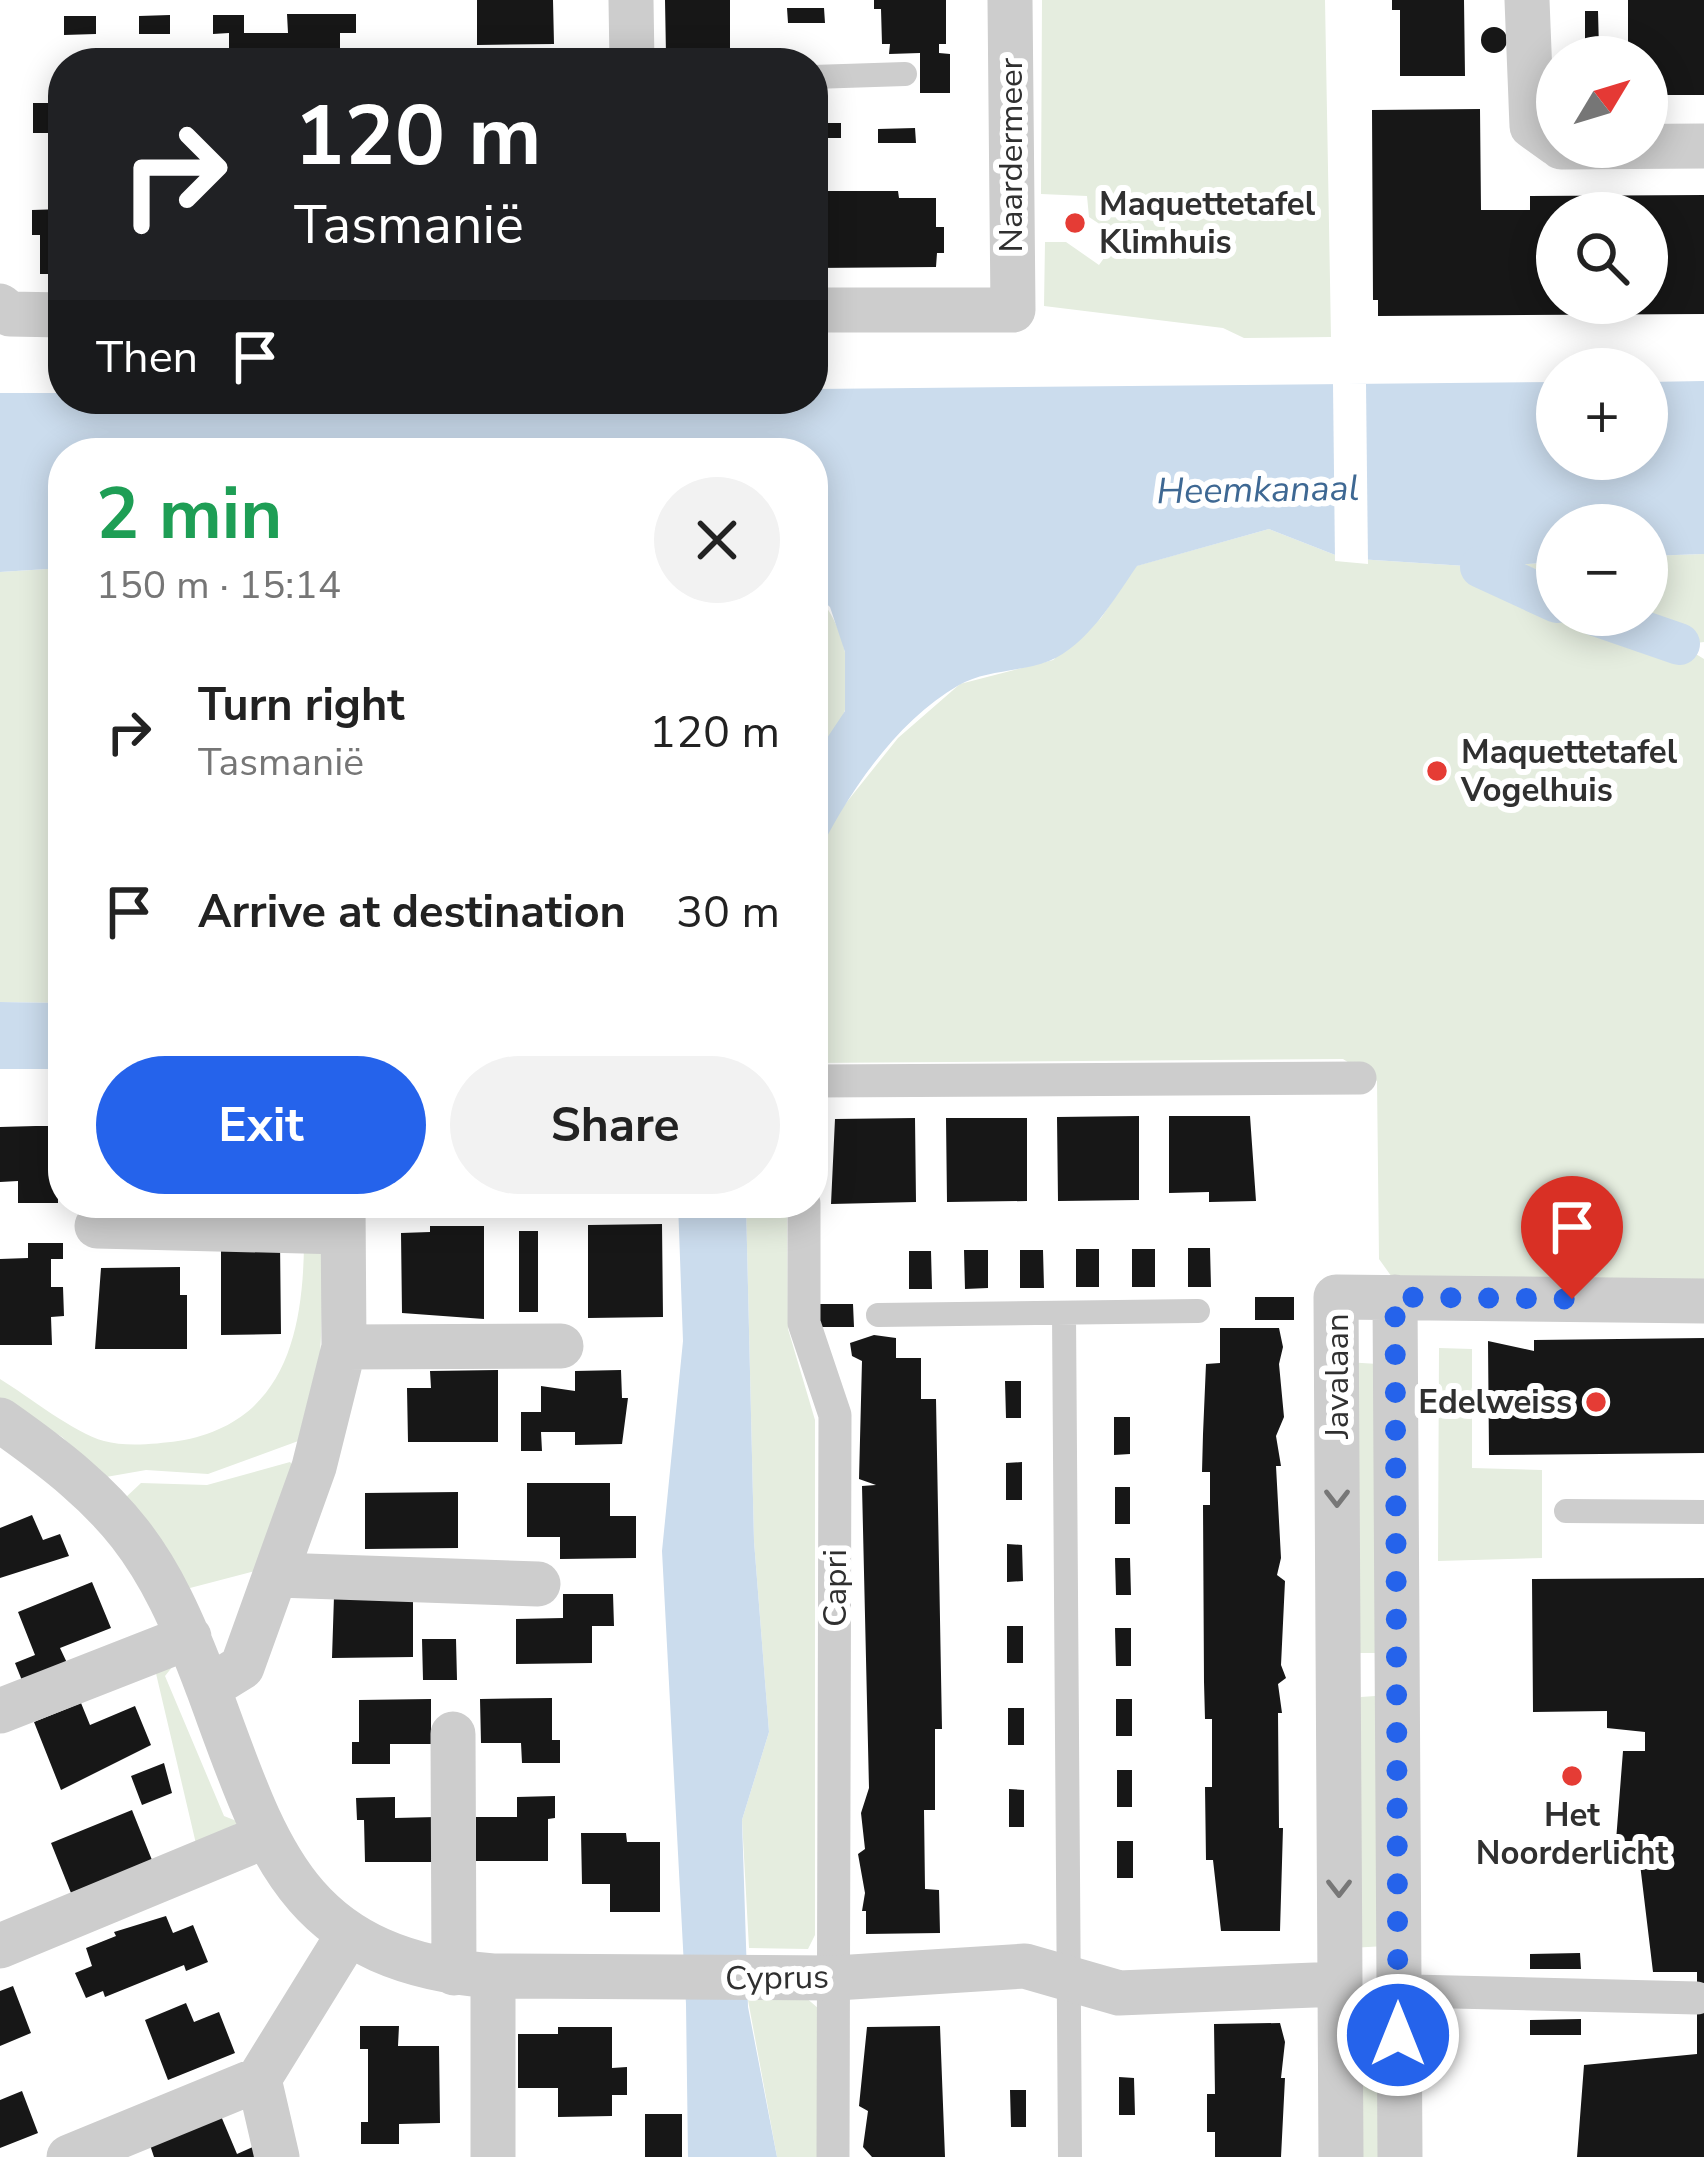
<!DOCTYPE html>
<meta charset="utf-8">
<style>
body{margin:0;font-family:"Nunito Sans",sans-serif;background:#f2f2f2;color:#222;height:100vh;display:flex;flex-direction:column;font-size:45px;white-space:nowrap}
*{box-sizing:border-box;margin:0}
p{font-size:39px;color:#767676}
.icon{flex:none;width:66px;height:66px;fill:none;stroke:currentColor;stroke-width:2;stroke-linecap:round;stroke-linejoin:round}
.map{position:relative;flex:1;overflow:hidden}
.drawer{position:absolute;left:48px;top:438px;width:780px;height:780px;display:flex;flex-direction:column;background:#fff;border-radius:48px;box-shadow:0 6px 30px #0003}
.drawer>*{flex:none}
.banner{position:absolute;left:48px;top:48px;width:780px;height:366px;border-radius:48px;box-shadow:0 6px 30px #0003;background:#202124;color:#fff;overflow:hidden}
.needle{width:78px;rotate:52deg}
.controls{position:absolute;left:1536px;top:36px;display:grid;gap:24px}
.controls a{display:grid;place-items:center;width:132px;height:132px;border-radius:50%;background:#fff;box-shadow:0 6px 30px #0003;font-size:60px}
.pin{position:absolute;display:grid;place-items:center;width:102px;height:102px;color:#fff;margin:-123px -51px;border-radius:50% 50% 50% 0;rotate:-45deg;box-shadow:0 0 12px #0007}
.pin .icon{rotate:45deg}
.me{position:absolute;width:132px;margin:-66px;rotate:0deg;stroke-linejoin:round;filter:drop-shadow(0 0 9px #0008)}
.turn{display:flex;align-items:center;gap:42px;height:252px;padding:0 48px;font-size:54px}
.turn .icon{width:156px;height:156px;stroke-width:2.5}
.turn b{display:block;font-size:84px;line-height:102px}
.then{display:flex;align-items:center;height:114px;padding:0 48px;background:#0003;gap:24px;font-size:45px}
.round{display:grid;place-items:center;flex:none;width:126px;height:126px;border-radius:63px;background:#f2f2f2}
.summary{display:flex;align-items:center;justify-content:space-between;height:204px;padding:0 48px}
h1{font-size:72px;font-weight:700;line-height:90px;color:#1e9e55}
.action{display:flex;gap:24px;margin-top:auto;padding:24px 48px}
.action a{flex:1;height:138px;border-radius:72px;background:#2563eb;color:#fff;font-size:48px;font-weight:700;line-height:138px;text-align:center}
.action a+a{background:#f2f2f2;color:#222}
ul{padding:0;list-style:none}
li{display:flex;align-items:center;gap:36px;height:180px;padding:0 48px}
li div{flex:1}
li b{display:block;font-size:45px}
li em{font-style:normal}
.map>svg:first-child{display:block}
.green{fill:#e5eddf}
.water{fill:#cbdced}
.pier{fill:#fff}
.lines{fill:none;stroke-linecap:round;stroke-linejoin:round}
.canal{stroke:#cbdced;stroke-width:42}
.building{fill:#171717;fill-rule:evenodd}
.service{stroke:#cdcdcd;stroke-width:24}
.pedestrian{stroke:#cdcdcd;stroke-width:33}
.minor{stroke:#cdcdcd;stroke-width:45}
.oneway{stroke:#777}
.route{stroke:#2563eb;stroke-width:21;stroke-dasharray:0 37.8}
.poi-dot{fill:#e53c35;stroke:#fff;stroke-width:4.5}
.labels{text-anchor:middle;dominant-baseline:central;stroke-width:12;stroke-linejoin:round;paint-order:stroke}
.street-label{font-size:33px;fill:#303030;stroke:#fff}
.poi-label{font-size:33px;font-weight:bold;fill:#303030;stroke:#fff;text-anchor:start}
.water-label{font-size:36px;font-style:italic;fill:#3e6893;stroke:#fff}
</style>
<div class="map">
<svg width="1704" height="2157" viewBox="0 0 1704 2157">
<rect width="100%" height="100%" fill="#fff"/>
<!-- green -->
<path class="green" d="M1042 0H1325L1331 337 1244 338 1223 328 1044 306 1045 242H1066L1099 265 1119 237 1089 217 1087 196 1041 194Z
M1269 529 1343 558 1481 567 1557 562V615H1647V556L1704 554V642L1681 645 1704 659V1279L1394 1280 1379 1259 1377 1081 1343 1059 813 1063V864L838 813 898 738 960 684 1053 660 1101 618 1136 566Z
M63 568V1003L0 1002V572Z
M813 592C842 617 855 672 845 710 840 726 822 745 813 759Z
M746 1203H787L788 1329 815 1420V1935L808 1949 749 1948 742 1820 769 1732 754 1541Z
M304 1244 322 1250C321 1304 326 1392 301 1440L208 1474 146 1470 106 1477 62 1437 0 1399V1379C28 1396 74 1433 104 1441 125 1447 156 1444 178 1441 283 1424 303 1336 304 1244Z
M1439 1348 1472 1349V1468L1542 1470V1558L1438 1561Z
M1346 1362 1378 1364 1375 1653H1354Z
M290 1462 294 1467 259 1570 190 1588 181 1585 124 1499 141 1483 207 1485Z
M154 1665 173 1666 165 1676 224 1816 239 1822 197 1848Z
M1375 1696 1382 1705 1385 1946 1351 1948V1712L1361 1697Z
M804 1996 819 2009 821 2157H777L748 2000Z
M1380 2041 1386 2157H1352L1353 2043Z"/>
<!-- water -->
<path class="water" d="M1704 381V554L1647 556V525H1557V562L1481 567 1343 558 1269 529 1137 566C1114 599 1088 645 1049 661 1021 672 985 670 959 685 894 722 844 799 813 864V759L845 711V652L830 607 813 592V453H63V568L0 572V393H63V399H813V389L1557 382V459H1647V382Z
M0 1002 63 1003V1069H0Z
M678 1203H746L754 1541 769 1732 742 1820 748 2007 777 2157H688L686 2004 662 1551 683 1341Z"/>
<!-- pier -->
<path class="pier" d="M1333 384H1366L1368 564 1335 561Z"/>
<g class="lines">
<!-- canal -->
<path class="canal" d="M1481 567 1557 602
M1595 615 1679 644"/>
</g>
<!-- building -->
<path class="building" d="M477 0H553L554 44 477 45Z
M665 0H730V55H666Z
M874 0H946V44H939V53L950 54V93H920V53L889 54 890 44H882L881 9H874Z
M1392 0H1464L1465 76H1400V10H1392Z
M1628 0H1704V95H1647V57H1628Z
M787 8H824L825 23H788Z
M1585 11H1598L1599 50H1585Z
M287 14H356V33H340V63H229V33L213 34V15H244V33H288Z
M170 15V34H139V16Z
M64 16H96V34L64 35Z
M1481 40a13 13 0 1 1 26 0a13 13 0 1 1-26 0Z
M33 103H63V149L58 150V133H33Z
M1480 109 1481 210H1530V196L1704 195V314L1378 316V300H1373L1372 110ZM1557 213H1647V303H1557Z
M813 123H841V138H813Z
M915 128 916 143H878V129Z
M813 191H898L899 198H936V227H944V253H937L936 267 813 268Z
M63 209V274H40V235H32V210Z
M1139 1116V1200L1058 1201 1057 1117Z
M1169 1116H1250L1256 1201 1209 1202V1192L1169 1193Z
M915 1118 916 1202 831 1204 835 1119Z
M946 1118H1027V1201L947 1202Z
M36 1126H57L58 1203H18V1181L0 1182V1127Z
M662 1224 663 1317 588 1318V1225Z
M430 1226H484V1319L402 1313 401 1233 430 1232Z
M519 1231H538V1312H519Z
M221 1241H280L281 1334 221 1335Z
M28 1243H63V1259H51V1287H63L64 1316 51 1317 52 1345H0V1259L28 1258Z
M1188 1248H1210L1211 1287H1188Z
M1076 1249H1099V1287H1076Z
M1132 1249H1155V1287H1132Z
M964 1250H988V1288L965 1289Z
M1020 1250H1043L1044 1288H1020Z
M909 1251H931L932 1289H909Z
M180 1267V1295H187V1349H95L101 1268Z
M1255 1297H1294V1320H1255Z
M815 1304H853L854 1327H815Z
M1220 1328H1279L1283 1347 1279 1364 1284 1417 1276 1436 1281 1466H1276L1281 1558 1277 1575 1285 1581 1281 1665 1286 1678 1278 1684 1282 1713H1278L1279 1828H1283L1280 1931H1221L1213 1860H1206L1205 1787H1212V1719H1205L1204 1682 1203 1505H1210V1472H1202L1203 1434 1206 1364 1220 1363Z
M874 1335 896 1338V1358H921V1399H936L942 1729H935V1810H924L925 1889 939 1890 940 1933 866 1934V1911H862L865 1893 858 1854 865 1849 861 1813 869 1788 862 1486 876 1485 859 1479 862 1361 852 1356 850 1343Z
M1704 1338V1453L1489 1455 1488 1341 1534 1351V1340Z
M498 1370V1442H408L407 1388H431L430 1371Z
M621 1370 622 1398H628L622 1444 575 1445V1432H541L542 1451H521V1412H541V1386L575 1391V1371Z
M1005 1381H1021V1418H1006Z
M1114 1417H1130V1454L1114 1455Z
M1022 1462V1500H1006V1463Z
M527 1483H610V1516H636V1558L560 1559V1537H527Z
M1115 1487H1130V1524H1115Z
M458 1492V1548L365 1549V1493Z
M32 1515 43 1540 60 1534 69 1556 0 1578V1528Z
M1007 1544 1022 1545 1023 1581 1007 1582Z
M1115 1558H1130L1131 1595H1116Z
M1704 1578V2157H1577L1584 2065 1697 2054V1972H1653L1640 1864 1661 1859V1841H1616L1623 1751H1645V1732L1607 1728V1711L1533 1712 1532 1579Z
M92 1582 111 1628 60 1648 68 1665 23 1683 15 1663 35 1655 18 1612Z
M563 1594H613L614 1626H592V1663L516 1664V1619L563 1618Z
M413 1595V1657L332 1658 334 1596Z
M1007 1626H1023V1663H1007Z
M1115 1628H1131V1666H1116Z
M422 1639H456L457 1680H423Z
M552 1698V1740H560V1763H522L521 1743H481L480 1699Z
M431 1699V1744H390V1764H352V1742H359V1700Z
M1116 1699H1132V1736H1116Z
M81 1703 90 1725 135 1706 151 1745 61 1790 34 1722Z
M1008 1708H1024V1745H1008Z
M164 1763 172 1793 142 1805 131 1776Z
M1117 1770H1132V1807H1117Z
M1009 1789 1024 1790V1827H1009Z
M555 1796V1818L548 1819V1861H476V1817H517V1797Z
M395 1797V1818L436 1817V1862H365L364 1820H357L356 1798Z
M132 1810 152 1860 71 1893 51 1843Z
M581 1833H626L627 1842H660V1912H610V1884H582Z
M1117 1841H1133V1878H1117Z
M166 1916 173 1933 193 1925 208 1962 186 1971 184 1965 105 1997 103 1991 86 1998 75 1973 92 1966 86 1948 116 1936 114 1932Z
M1580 1953 1581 1969H1530V1954Z
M13 1986 31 2033 0 2046V1991Z
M186 2003 194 2022 219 2012 235 2053 168 2080 145 2020Z
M1581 2019V2035H1530V2020Z
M1280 2023 1285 2042 1281 2078H1285L1281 2157H1215V2132H1207V2094H1215L1214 2024Z
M360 2026H399L398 2046H439L440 2123 399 2124V2144H361V2122H368V2049H360Z
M940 2026 945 2157H872L863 2147 868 2111 859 2106 867 2027Z
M558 2027H612V2068L627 2067V2095H612V2116L558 2117V2088H518V2034H558Z
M1119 2077 1134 2078 1135 2115H1119Z
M1010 2090H1026V2127H1011Z
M22 2091 38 2133 0 2148V2100Z
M645 2114H682V2157H645Z
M221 2116 237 2154 255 2146 260 2157H154L150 2145Z"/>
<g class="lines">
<!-- service -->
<path class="service" d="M813 77 905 74
M1064 1313 1070 2157
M878 1315 1198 1311
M1566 1511 1704 1512"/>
<!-- pedestrian -->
<path class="pedestrian" d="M813 1081 1360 1078
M804 1203V1323L835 1415 833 2157
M1398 1985 1412 1991 1697 1998"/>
<!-- minor -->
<path class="minor" d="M631 0 632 63
M1527 0 1532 126 1557 144
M1561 147 1704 146
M0 306 10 314 63 315
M813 310H1013L1010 0
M343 1203 344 1347 314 1467 242 1667 208 1688C268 1850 295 1960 493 1976L836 1978 1025 1966 1119 1993 1340 1984
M97 1226 341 1232
M1395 1297 1400 2157
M344 1347 561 1346
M0 1420C121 1505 156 1549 208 1688
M278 1575 538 1584
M0 1711 189 1637
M453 1734 454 1973
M0 1946 263 1837
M259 2079 277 2157
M69 2157 259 2079 348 1935
M493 2157V1976
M1341 2157 1336 1297 1704 1301"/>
</g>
<!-- one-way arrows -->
<defs><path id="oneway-chevron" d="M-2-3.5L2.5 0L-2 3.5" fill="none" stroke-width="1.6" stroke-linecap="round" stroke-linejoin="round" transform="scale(3)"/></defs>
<g class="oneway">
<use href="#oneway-chevron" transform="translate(1337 1498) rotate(90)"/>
<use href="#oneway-chevron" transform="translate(1339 1888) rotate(90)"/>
</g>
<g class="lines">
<!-- route -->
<path class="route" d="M1398 2035 1395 1297 1572 1299"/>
</g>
<!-- markers -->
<g class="poi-dot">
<circle cx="1075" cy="223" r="12"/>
<circle cx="1437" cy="771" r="12"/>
<circle cx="1596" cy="1402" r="12"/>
<circle cx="1572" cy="1776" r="12"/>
</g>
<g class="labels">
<!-- street labels -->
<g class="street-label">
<text transform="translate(1011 155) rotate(-90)">Naardermeer</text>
<text transform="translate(1337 1376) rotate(-90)">Javalaan</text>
<text transform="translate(835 1588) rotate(-90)">Capri</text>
<text transform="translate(777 1978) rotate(-1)">Cyprus</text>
</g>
<!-- poi labels -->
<g class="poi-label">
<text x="1099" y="204">Maquettetafel<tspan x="1099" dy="38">Klimhuis</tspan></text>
<text x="1461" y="752">Maquettetafel<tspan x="1461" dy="38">Vogelhuis</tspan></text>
<text x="1572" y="1402" text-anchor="end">Edelweiss</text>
<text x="1572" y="1815" text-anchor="middle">Het<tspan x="1572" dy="38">Noorderlicht</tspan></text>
</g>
<!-- water labels -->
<g class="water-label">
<text transform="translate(1258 490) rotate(-1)">Heemkanaal</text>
</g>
</g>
</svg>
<div class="controls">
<a><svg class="needle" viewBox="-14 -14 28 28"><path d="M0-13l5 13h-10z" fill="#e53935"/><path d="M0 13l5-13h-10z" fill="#767676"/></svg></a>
<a><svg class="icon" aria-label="search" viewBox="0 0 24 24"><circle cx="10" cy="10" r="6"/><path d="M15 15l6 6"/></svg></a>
<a>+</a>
<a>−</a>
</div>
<div class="pin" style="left:1572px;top:1299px;background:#d93025"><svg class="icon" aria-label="arrive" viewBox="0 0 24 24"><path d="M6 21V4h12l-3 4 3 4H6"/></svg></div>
<svg class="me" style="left:1398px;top:2035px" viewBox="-20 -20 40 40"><circle r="17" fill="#2563eb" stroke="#fff" stroke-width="3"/><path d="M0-11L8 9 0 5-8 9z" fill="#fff"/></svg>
<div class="banner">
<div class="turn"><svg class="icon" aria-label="right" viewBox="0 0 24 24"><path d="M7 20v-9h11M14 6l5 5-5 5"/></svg><div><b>120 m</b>Tasmanië</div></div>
<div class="then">Then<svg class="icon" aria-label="arrive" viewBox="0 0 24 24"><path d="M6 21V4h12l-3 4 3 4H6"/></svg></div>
</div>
<section class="drawer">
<div class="summary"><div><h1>2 min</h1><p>150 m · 15:14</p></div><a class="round"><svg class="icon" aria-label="close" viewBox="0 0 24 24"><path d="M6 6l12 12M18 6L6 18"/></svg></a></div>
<ul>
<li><svg class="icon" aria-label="right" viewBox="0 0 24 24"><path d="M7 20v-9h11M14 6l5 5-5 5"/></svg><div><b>Turn right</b><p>Tasmanië</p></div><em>120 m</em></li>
<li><svg class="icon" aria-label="arrive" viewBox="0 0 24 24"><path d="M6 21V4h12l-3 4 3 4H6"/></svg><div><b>Arrive at destination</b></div><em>30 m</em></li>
</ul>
<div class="action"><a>Exit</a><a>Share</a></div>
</section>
</div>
